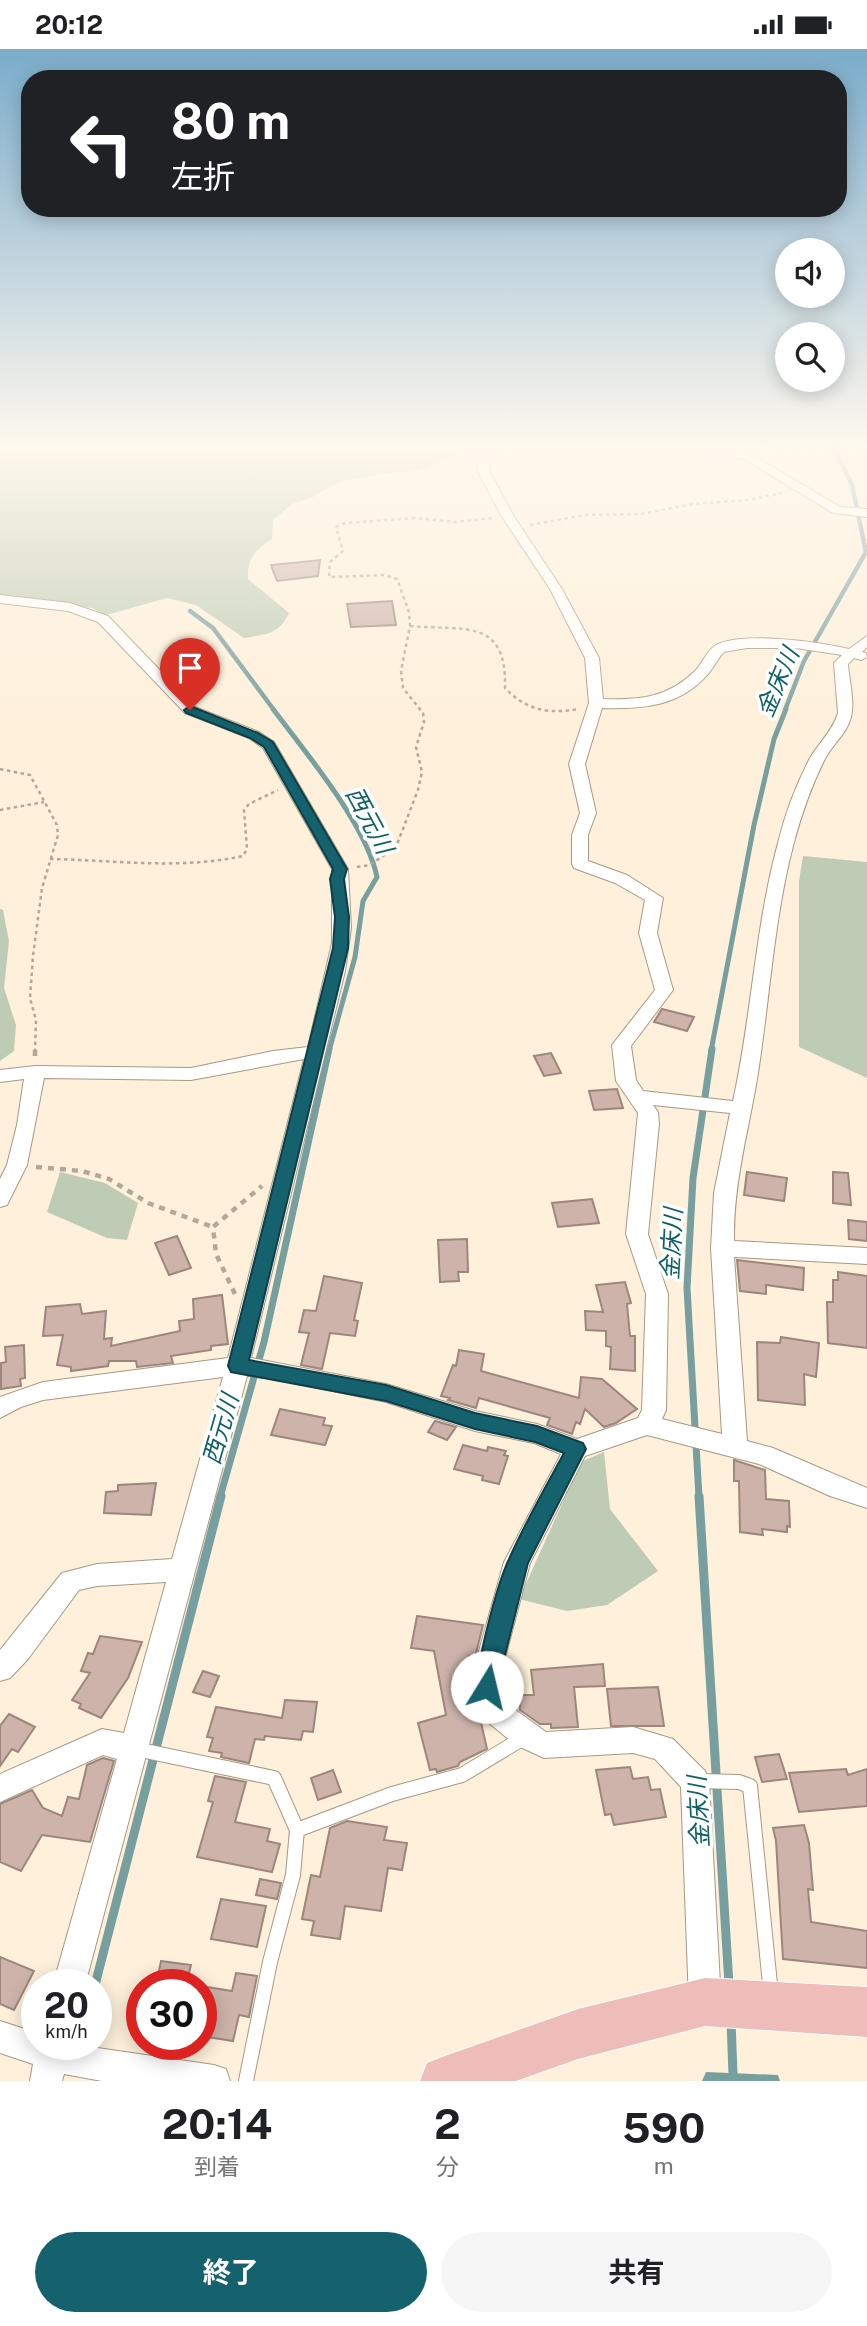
<!DOCTYPE html>
<html lang="ja">
<meta charset="utf-8">
<style>
body{margin:0;font-family:"Public Sans","Noto Sans JP",sans-serif;background:#f6f6f6;color:#202124;height:100vh;display:flex;flex-direction:column;font-size:26px;white-space:nowrap}
*{box-sizing:border-box;margin:0}
p{font-size:23px;color:#757577}
.icon{flex:none;width:38px;height:38px;fill:none;stroke:currentColor;stroke-width:2;stroke-linecap:round;stroke-linejoin:round}
.map{position:relative;height:2032px;overflow:hidden}
.sheet{display:flex;flex-direction:column;background:#fff;flex:1}
.sheet>*{flex:none}
.hud{position:absolute;left:21px;top:21px;width:826px;height:147px;border-radius:28px;box-shadow:0 4px 18px #0003;background:#202124;color:#fff;overflow:hidden}
.tools{position:absolute;left:775px;top:189px;display:grid;gap:14px}
.tools a{display:grid;place-items:center;width:70px;height:70px;border-radius:50%;background:#fff;box-shadow:0 4px 18px #0003;font-size:35px}
.speed{position:absolute;left:21px;top:1920px;display:flex;gap:14px;font-size:35px;font-weight:700;text-align:center}
.speed>*{display:grid;place-content:center;width:91px;height:91px;border-radius:50%;background:#fff;box-shadow:0 4px 18px #0003;line-height:1}
.speed small{font-size:18px;font-weight:400}
.speed .limit{border:10px solid #d22;background:#fff;color:#111}
.pin{position:absolute;display:grid;place-items:center;width:60px;height:60px;color:#fff;margin:-72px -30px;border-radius:50% 50% 50% 0;rotate:-45deg;box-shadow:0 0 7px #0007}
.pin .icon{rotate:45deg}
.me{position:absolute;width:77px;margin:-38px;rotate:9deg;stroke-linejoin:round;filter:drop-shadow(0 0 5px #0008)}
.turn{display:flex;align-items:center;gap:24px;height:147px;padding:0 35px;font-size:32px}
.turn .icon{width:91px;height:91px;stroke-width:2.5}
.turn b{display:block;font-size:49px;line-height:60px}
.eta{display:flex;justify-content:space-evenly;align-items:center;height:119px;text-align:center}
.eta b{font-size:42px;font-weight:700;line-height:49px}
.action{display:flex;gap:14px;margin-top:auto;padding:14px 35px}
.action a{flex:1;height:80px;border-radius:42px;background:#15616d;color:#fff;font-size:28px;font-weight:700;line-height:80px;text-align:center}
.action a+a{background:#f6f6f6;color:#202124}
.status{display:flex;justify-content:space-between;align-items:center;height:49px;padding:0 35px;background:#fff;direction:ltr}
.status svg{height:19px;fill:currentColor}
.map>svg:first-child{display:block}
.green{fill:#bfccb5}
.water{fill:#779f9f}
.lines{fill:none;stroke-linecap:round;stroke-linejoin:round}
.stream-far3{stroke:#779f9f;stroke-width:4.5}
.stream-far2{stroke:#779f9f;stroke-width:5}
.stream-far1{stroke:#779f9f;stroke-width:7}
.stream{stroke:#779f9f;stroke-width:9}
.building{fill:#cdb3aa;stroke:#9e867d;stroke-width:2}
.service-casing{stroke:#a69985;stroke-width:16}
.minor-casing{stroke:#a69985;stroke-width:2}
.primary-casing{stroke:#fff;stroke-width:2}
.path-far1{stroke:#b3a897;stroke-width:2.5;stroke-dasharray:3.5 3.5;stroke-linecap:butt}
.path{stroke:#b3a897;stroke-width:4.5;stroke-dasharray:6 6;stroke-linecap:butt}
.service{stroke:#fff;stroke-width:14}
.minor{fill:#fff;fill-rule:evenodd}
.primary{fill:#eebcb9;fill-rule:evenodd}
.route{fill:#15616d;stroke:#0e3f47;stroke-width:2}
.labels{text-anchor:middle;dominant-baseline:central;stroke-width:7;stroke-linejoin:round;paint-order:stroke}
.water-label{font-size:24px;font-style:italic;fill:#0f6264;stroke:#fff}
</style>
<div class="status"><b>20:12</b><svg viewBox="0 0 49 12"><path d="M0 12V9h3v3zM5 12V6h3v6zM10 12V3h3v9zM15 12V0h3v12zM26 1h20v11H26zM47 4h2v5h-2z"/></svg></div>
<div class="map">
<svg width="867" height="2032" viewBox="0 0 867 2032">
<rect width="100%" height="100%" fill="#fef0da"/>
<!-- green -->
<path class="green" d="M0 400H470L419 422 386 424 340 432 311 449 292 455 273 471 272 490C255 501 247 509 248 530L289 564C279 586 266 585 244 589L196 556 167 549 106 566 92 559 0 548Z
M803 807 867 813V1029L799 998V832Z
M0 860 3 861 9 892 4 939 16 976 14 1002 0 1012Z
M60 1123 105 1134 138 1154 127 1191 107 1189 47 1163Z
M604 1403 610 1460 658 1522 607 1556 567 1562 519 1550 581 1413Z"/>
<!-- water -->
<path class="water" d="M706 2023 778 2026 780 2032H702Z"/>
<g class="lines">
<!-- stream-far3 -->
<path class="stream-far3" d="M190 562 213 579 274 661
M785 661 804 612 866 503 852 436 835 400"/>
<!-- stream-far2 -->
<path class="stream-far2" d="M273 660C306 704 366 775 377 828L363 852 355 908 329 1002
M711 1002 754 776 774 690 786 660"/>
<!-- stream-far1 -->
<path class="stream-far1" d="M220 1448 264 1293 329 1000
M699 1448 687 1239 693 1129 712 1000"/>
<!-- stream -->
<path class="stream" d="M699 1447 729 1936
M95 1936 221 1447
M731 1972 733 2025"/>
</g>
<!-- building -->
<path class="building" d="M320 511 318 527 277 532 271 516Z
M392 552 396 576 351 578 347 555Z
M662 960 694 968 687 982 654 973Z
M551 1004 561 1024 544 1027 534 1007Z
M617 1040 623 1059 594 1061 589 1042Z
M747 1123 787 1129 784 1152 744 1146Z
M833 1123 848 1124 851 1156 833 1154Z
M592 1150 599 1174 558 1178 552 1154Z
M848 1171 867 1173V1192L849 1190Z
M177 1187 191 1219 169 1226 155 1194Z
M467 1190 468 1223H458L459 1232 440 1233 438 1191Z
M737 1211 804 1219 803 1241 766 1236V1245L740 1242Z
M838 1223 867 1227V1299L828 1294 827 1253H833V1231H838Z
M324 1227 362 1234 354 1271 358 1272 355 1287 330 1284 322 1320 301 1316 309 1284 299 1283 304 1261 316 1262Z
M625 1233 631 1254 627 1255 630 1287H635V1322L610 1320 611 1298 606 1297V1282L586 1281 585 1262 603 1263 596 1236Z
M222 1246 228 1295 211 1297V1301L171 1307 173 1314 137 1318 136 1312H109L108 1317 71 1322V1318L57 1316 63 1286 43 1287 46 1258 80 1255 82 1265 106 1262 104 1290 112 1289 111 1297 180 1282 179 1272 194 1270 193 1250Z
M781 1288 819 1294 816 1328 804 1325 805 1356 758 1351 757 1293 780 1294Z
M24 1296 25 1329 20 1330 21 1337 1 1340V1314L6 1313 5 1298Z
M459 1301 484 1305 481 1322 579 1349 581 1328 602 1330 637 1360 616 1374 604 1378 585 1360 580 1375 576 1373 572 1385 547 1376 550 1369 479 1349 476 1359 448 1351 450 1349 441 1347 453 1316 456 1317Z
M280 1360 325 1369 323 1376 332 1377 325 1396 271 1386Z
M435 1372 456 1378 447 1391 428 1383Z
M463 1396 487 1402 488 1398 506 1402 504 1406 508 1407 499 1435 482 1431 483 1427 454 1420Z
M734 1411 765 1421 766 1450 789 1452 790 1478 787 1477V1483L762 1480 763 1486 740 1483 739 1432H734Z
M156 1434 151 1466 104 1464 106 1443 118 1442V1436Z
M417 1567 483 1576 475 1608 469 1607 472 1624 471 1639 476 1651 487 1700 460 1713 458 1717 437 1723 436 1720 430 1721 418 1674 446 1666 434 1602 411 1599Z
M100 1587 142 1593 128 1629 101 1669 79 1659 81 1655 72 1651 90 1624 81 1622 88 1604 93 1605Z
M603 1615 605 1637 574 1638 578 1678 551 1679V1675H540L520 1661 519 1646H534L531 1621Z
M203 1622 219 1627 210 1648 193 1643Z
M658 1638 664 1677H611L607 1640Z
M285 1651 317 1653 313 1683 303 1682 301 1691 265 1687 264 1691 255 1690 249 1714 221 1708 222 1704 209 1702 213 1689 207 1688 216 1658 282 1669Z
M9 1665 35 1678 18 1703 12 1700 0 1717V1677Z
M779 1705 787 1730 762 1733 755 1708Z
M103 1709 114 1712 90 1793 42 1786 21 1822 0 1813V1755L32 1741 43 1759 62 1767 68 1748 79 1750 87 1716Z
M630 1718 633 1730 648 1728 651 1741 660 1740 666 1768 614 1776 611 1765 605 1766 596 1721Z
M846 1720 848 1726 867 1720V1757L799 1763 789 1724Z
M333 1721 341 1743 318 1751 311 1729Z
M215 1727 246 1733 235 1773 270 1780 267 1792 280 1795 272 1823 197 1808 213 1753 208 1752Z
M347 1772 387 1778 384 1791 407 1794 402 1821 388 1819 381 1862 345 1857 340 1890 311 1886 314 1872 302 1870 311 1826 320 1828 330 1779Z
M804 1776 809 1794 813 1841 808 1840 811 1873 867 1882V1919L783 1910 776 1792 773 1779Z
M260 1830 281 1834 277 1850 256 1846Z
M221 1850 266 1857 257 1898 211 1890Z
M0 1908 34 1922 14 1961 0 1955Z
M161 1912 191 1916 186 1936H156Z
M236 1924 257 1927 249 1968 239 1966 233 1992 201 1987V1937L232 1942Z"/>
<g class="lines">
<!-- service casing -->
<g class="service-casing">
<path id="service" d="M136 1700 274 1729 297 1781 293 1826 270 1913 246 2032
M699 1732 739 1733 750 1737 771 1945
M297 1781 392 1745 462 1726 525 1688"/>
</g>
<!-- minor casing -->
<g class="minor-casing">
<path id="minor" d="M476 400H488L490 423 513 466 562 540 599 609 603 650C640 651 668 649 696 621 703 613 707 601 716 596 743 582 820 593 849 600L867 587V598L862 603 866 604 867 608 861 611 854 609 848 615C849 631 855 652 851 668 848 683 833 695 826 708 812 735 802 764 794 793 774 868 770 947 758 1024 749 1081 733 1134 734 1192L867 1199V1215L734 1208 747 1392 773 1399 867 1439V1459L830 1447 759 1415 647 1386 585 1407 530 1514 505 1609 501 1638 510 1657 546 1683 633 1678 673 1690 705 1722 709 1732 721 1953 716 1964 705 1969 694 1964 689 1953 681 1738 655 1710 633 1704 544 1709 516 1696 490 1675 473 1638 477 1609 504 1513 561 1405 534 1394 475 1382 386 1353 275 1330 247 1327 85 1936H53L117 1710 103 1706 0 1753V1725L102 1680 124 1684 166 1533 97 1537 79 1541 28 1610 10 1629 0 1632V1601L62 1524 97 1515 172 1510 223 1328 43 1351 21 1358 0 1369V1348L43 1333 228 1309 304 1010 191 1031 44 1029 27 1116 7 1156 0 1158V1130L7 1116 17 1076 24 1030 0 1033V1021L35 1017 191 1019 273 1002 308 998 332 894V820L263 699 249 689 185 664 98 573 68 562 0 554V546L70 554 108 567 195 658 259 683 274 693 348 820 351 879 345 922 251 1309 386 1335 475 1362 537 1375 577 1390 638 1369 642 1361 646 1245 626 1185 638 1064 616 1032 612 996 655 941 639 884 645 851 615 834 574 819 572 815V786L580 764 569 715 589 654 585 609 550 540 501 466 478 423ZM747 599H796L842 606 834 614 838 664C833 681 819 694 810 709 796 736 785 765 778 794 755 878 752 966 733 1052L643 1042 636 1031 631 997 673 941 657 884 663 849 627 826 588 812V786L596 764 585 715 602 659C643 660 679 658 708 625 714 618 718 609 724 603ZM653 1056 730 1064 714 1144 711 1199 722 1385 662 1370 666 1361 668 1245 648 1185 659 1075 658 1063Z
M706 400H727L754 407 840 458 867 460V468L833 464 746 411Z
M0 1972 37 1984V1995H70L214 2016 226 2020 230 2032H102L64 2025 62 2032H30L33 2015 0 2004Z"/>
</g>
<!-- primary casing -->
<g class="primary-casing">
<path id="primary" d="M705 1929 867 1938V1988L705 1977 578 2010 516 2032H420L427 2014 445 2007 578 1960Z"/>
</g>
<!-- path-far1 -->
<path class="path-far1" d="M530 476 585 466 641 465 693 455 749 451 782 444
M410 577C464 582 507 568 505 639 527 662 549 665 579 660
M0 720 30 726 57 776 58 786 42 839 33 907 30 949 36 971 35 1002
M0 761 44 753
M50 810C114 811 179 821 243 807L247 800 244 761 249 755 278 741
M357 818 370 816 396 798 418 741 422 723 416 698 424 673 423 664 403 639 401 622 410 577 409 563 397 530 384 526 329 528 330 513 343 502 336 478 345 474 414 469 456 473 492 469"/>
<!-- path -->
<path class="path" d="M35 1007V1000
M36 1118 82 1122 109 1130 148 1154 213 1178
M235 1245 216 1205 213 1178 262 1137"/>
<!-- service -->
<use href="#service" class="service"/>
<!-- minor -->
<use href="#minor" class="minor"/>
<!-- primary -->
<use href="#primary" class="primary"/>
</g>
<!-- sky -->
<linearGradient id="sky" x2="0" y2="1"><stop stop-color="#7baccb"/><stop offset="0.58" stop-color="#fff8ee"/><stop offset="1" stop-color="#fff8ee" stop-opacity="0"/></linearGradient>
<rect width="867" height="685" fill="url(#sky)"/>
<!-- route -->
<path class="route" d="M190 657 258 684 273 693 347 820 344 830 349 868 348 899 249 1311 386 1336 475 1364 537 1377 583 1394 586 1400 528 1514 495 1646 487 1649 479 1646C471 1627 499 1531 509 1510 525 1474 545 1439 564 1404L535 1393 475 1380 386 1352 231 1323 228 1317 333 899 335 868 330 830 333 820 264 698 250 689 186 664 184 661Z"/>
<g class="labels">
<!-- water labels -->
<g class="water-label">
<text transform="translate(777 633) rotate(-67)">金床川</text>
<text transform="translate(370 771) rotate(62)">西元川</text>
<text transform="translate(671 1195) rotate(-87)">金床川</text>
<text transform="translate(220 1380) rotate(-74)">西元川</text>
<text transform="translate(698 1763) rotate(-93)">金床川</text>
</g>
</g>
</svg>
<div class="tools">
<a><svg class="icon" aria-label="sound" viewBox="0 0 24 24"><path d="M4 9h4l5-4v14l-5-4H4zM17 9q2 3 0 6"/></svg></a>
<a><svg class="icon" aria-label="search" viewBox="0 0 24 24"><circle cx="10" cy="10" r="6"/><path d="M15 15l6 6"/></svg></a>
</div>
<div class="speed"><div>20<small>km/h</small></div><div class="limit">30</div></div>
<div class="pin" style="left:190px;top:661px;background:#d93025"><svg class="icon" aria-label="arrive" viewBox="0 0 24 24"><path d="M6 21V4h12l-3 4 3 4H6"/></svg></div>
<svg class="me" style="left:487px;top:1638px" viewBox="-20 -20 40 40"><circle r="19" fill="#fff"/><path d="M0-13L10 11 0 6-10 11z" fill="#15616d"/></svg>
<div class="hud">
<div class="turn"><svg class="icon" aria-label="left" viewBox="0 0 24 24"><path d="M17 20v-9H6M10 6l-5 5 5 5"/></svg><div><b>80 m</b>左折</div></div>
</div>
</div>
<section class="sheet">
<div class="eta">
<div><b>20:14</b><p>到着</p></div>
<div><b>2</b><p>分</p></div>
<div><b>590</b><p>m</p></div>
</div>
<div class="action"><a>終了</a><a>共有</a></div>
</section>
